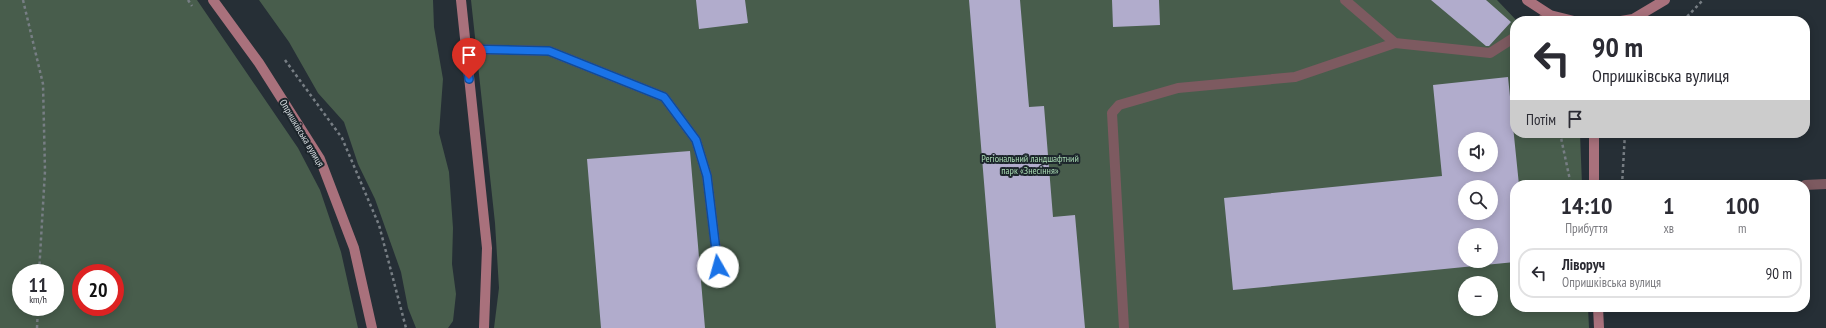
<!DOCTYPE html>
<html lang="uk">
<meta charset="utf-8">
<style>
body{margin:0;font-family:"PT Sans Narrow",sans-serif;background:#f2f2f3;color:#2b2b33;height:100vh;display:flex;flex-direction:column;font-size:15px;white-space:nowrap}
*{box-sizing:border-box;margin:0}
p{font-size:13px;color:#7c7c81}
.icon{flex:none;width:22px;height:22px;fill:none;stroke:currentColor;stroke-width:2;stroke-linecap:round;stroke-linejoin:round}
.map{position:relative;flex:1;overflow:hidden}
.sheet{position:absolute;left:1510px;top:180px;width:300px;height:132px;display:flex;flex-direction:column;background:#fff;border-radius:16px;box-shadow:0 2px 10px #0003}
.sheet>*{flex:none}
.top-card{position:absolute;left:1510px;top:16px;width:300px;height:122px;border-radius:16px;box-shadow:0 2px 10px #0003;background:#fff;color:#2b2b33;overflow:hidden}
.fabs{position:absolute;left:1458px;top:132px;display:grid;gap:8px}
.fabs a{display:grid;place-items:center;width:40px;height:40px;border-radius:50%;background:#fff;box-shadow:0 2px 10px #0003;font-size:20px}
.speed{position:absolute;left:12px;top:264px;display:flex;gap:8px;font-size:20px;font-weight:700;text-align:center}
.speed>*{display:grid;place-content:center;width:52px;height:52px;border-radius:50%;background:#fff;box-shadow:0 2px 10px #0003;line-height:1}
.speed small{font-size:10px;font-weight:400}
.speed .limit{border:6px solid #d22;background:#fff;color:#111}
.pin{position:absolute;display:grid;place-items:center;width:34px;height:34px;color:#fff;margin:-41px -17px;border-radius:50% 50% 50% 0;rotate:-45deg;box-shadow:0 0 4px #0007}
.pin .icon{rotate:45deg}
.me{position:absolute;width:44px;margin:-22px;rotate:353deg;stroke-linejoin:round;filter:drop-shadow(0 0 3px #0008)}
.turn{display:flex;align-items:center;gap:14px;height:84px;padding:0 16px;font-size:18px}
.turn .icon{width:52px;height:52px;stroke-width:2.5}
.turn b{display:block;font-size:28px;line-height:34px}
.then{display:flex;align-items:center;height:38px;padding:0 16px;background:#0003;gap:8px;font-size:15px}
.eta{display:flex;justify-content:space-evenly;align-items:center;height:68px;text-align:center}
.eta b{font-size:24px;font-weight:700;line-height:28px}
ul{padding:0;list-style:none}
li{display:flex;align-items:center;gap:12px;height:50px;margin:0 8px 6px;padding:0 8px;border:2px solid #e1e1e2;border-radius:16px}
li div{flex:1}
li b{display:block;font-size:15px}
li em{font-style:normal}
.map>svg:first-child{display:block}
.green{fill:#485d4c;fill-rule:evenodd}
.building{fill:#b1accc;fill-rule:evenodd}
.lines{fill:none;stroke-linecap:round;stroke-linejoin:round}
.path{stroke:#777e84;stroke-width:2.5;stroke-dasharray:3 3;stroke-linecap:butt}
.lane{stroke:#7d5a60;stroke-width:10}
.secondary{stroke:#a9717c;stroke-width:10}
.route-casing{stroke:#114b97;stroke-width:10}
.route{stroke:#1a73e8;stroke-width:7}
.labels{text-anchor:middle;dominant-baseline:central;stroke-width:4;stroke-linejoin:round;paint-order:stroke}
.street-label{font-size:10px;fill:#d6dce0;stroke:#1d262c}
.park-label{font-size:10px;fill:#a8dab2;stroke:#1d262c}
</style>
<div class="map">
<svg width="1826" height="328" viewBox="0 0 1826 328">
<rect width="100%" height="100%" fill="#262f36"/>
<!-- green -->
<path class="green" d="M0 0H197L298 148 320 190 341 252 358 328H0ZM21 273H55V307H21ZM81 273H115V307H81Z
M259 0H433L434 27 443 79 439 133 449 172 453 228 452 264 456 294 453 321 448 328H416L408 308 401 272 375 199 358 164 344 122 318 93 289 42Z
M471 0H1497L1517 21H1515V133H1580L1582 185H1515V307H1588L1589 328H494L499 288 495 223ZM1465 139H1491V165H1465ZM1465 187H1491V213H1465ZM1465 235H1491V261H1465ZM1465 283H1491V309H1465Z"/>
<!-- building -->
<path class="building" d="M696 0H745L748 23 699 29Z
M969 0H1020L1029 107 1044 106 1053 217 1075 215 1085 328H996Z
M1112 0H1159L1160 25 1113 27Z
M1431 0H1486L1511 22 1489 46H1486Z
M1508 77 1519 185H1515V262L1233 290 1224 198 1442 176 1433 85ZM1465 139H1491V165H1465ZM1465 187H1491V213H1465ZM1465 235H1491V261H1465Z
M690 151 705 328H601L587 159Z"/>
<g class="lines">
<!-- path -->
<path class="path" d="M23 0 43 84 45 171 39 273
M188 0 192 6
M1683 21 1703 0
M285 60 342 138 379 225 406 328
M1560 133 1571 185
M1622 185 1625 133
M37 328 38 307"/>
<!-- lane -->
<path class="lane" d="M1345 0 1395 43
M1540 21 1550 15
M466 49 549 51 664 97 696 140 707 176 720 282
M1805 185 1826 184
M1124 328 1112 113 1119 105 1178 88 1295 77 1395 43 1490 53 1515 37"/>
<!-- secondary -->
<path class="secondary" d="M213 0 259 63 320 159 354 248 372 328
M461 0 487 248 484 328
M1527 0 1550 15 1574 21
M1621 21 1633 19 1665 0
M1594 133V185
M1598 307 1599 328"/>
</g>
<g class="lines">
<!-- route casing -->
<g class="route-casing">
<path id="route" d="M469 79 466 49 549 51 664 97 696 140 707 176 718 267"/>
</g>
<!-- route -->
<use href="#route" class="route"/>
</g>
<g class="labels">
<!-- street labels -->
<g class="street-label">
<text transform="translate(302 133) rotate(59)">Опришківська вулиця</text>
</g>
<!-- park labels -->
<g class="park-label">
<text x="1030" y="158">Регіональний ландшафтний<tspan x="1030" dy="12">парк «Знесіння»</tspan></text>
</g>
</g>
</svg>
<div class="fabs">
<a><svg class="icon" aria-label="sound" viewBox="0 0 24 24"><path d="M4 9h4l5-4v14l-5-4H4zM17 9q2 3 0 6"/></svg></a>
<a><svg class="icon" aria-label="search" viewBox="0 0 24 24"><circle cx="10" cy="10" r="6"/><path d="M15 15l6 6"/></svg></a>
<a>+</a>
<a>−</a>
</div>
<div class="speed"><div>11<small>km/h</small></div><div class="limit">20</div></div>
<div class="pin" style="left:469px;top:79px;background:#d93025"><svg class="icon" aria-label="arrive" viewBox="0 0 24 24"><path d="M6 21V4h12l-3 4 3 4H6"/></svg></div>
<svg class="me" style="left:718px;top:267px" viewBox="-20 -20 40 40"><circle r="19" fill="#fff"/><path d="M0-13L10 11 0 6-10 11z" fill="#1a73e8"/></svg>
<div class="top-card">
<div class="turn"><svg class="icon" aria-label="left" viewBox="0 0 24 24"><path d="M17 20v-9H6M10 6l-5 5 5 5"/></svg><div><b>90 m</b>Опришківська вулиця</div></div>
<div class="then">Потім<svg class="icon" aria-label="arrive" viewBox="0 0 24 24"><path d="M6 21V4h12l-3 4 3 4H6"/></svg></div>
</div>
<section class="sheet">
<div class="eta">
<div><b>14:10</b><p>Прибуття</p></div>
<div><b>1</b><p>хв</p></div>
<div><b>100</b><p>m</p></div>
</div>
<ul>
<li><svg class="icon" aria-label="left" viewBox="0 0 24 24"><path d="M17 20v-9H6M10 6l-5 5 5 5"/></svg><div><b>Ліворуч</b><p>Опришківська вулиця</p></div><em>90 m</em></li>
</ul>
</section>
</div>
